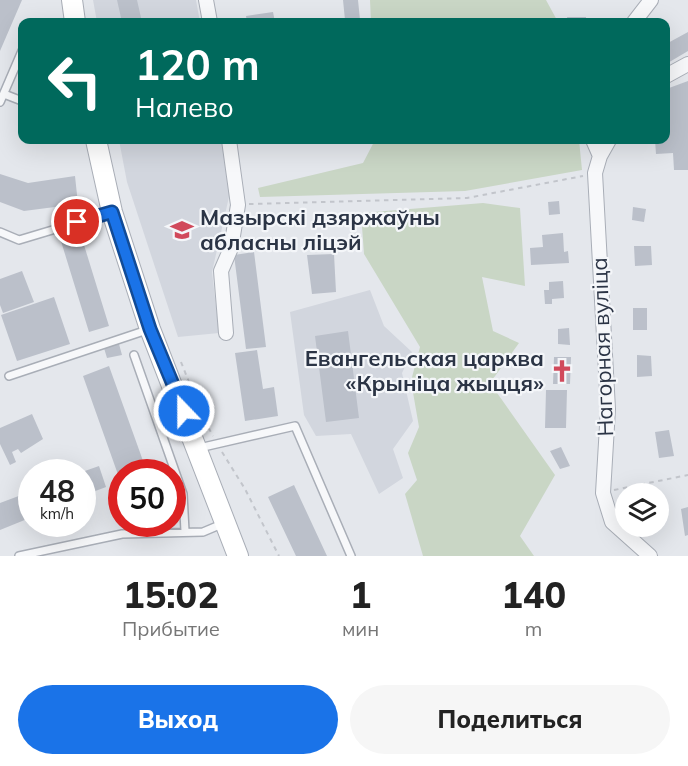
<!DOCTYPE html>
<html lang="ru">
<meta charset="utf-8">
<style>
body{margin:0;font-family:Mulish,sans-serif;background:#f6f6f6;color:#222;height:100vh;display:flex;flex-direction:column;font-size:22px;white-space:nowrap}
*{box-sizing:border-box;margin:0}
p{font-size:20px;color:#767676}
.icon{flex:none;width:33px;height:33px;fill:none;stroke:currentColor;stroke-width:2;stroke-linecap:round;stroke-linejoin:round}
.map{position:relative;height:556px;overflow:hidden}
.drawer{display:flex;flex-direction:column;background:#fff;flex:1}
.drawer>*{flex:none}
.top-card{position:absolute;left:18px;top:18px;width:652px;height:126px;border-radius:12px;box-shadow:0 6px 24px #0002;background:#00695c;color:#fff;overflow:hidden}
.tools{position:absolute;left:615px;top:483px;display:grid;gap:12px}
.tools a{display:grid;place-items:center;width:54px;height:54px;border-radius:50%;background:#fff;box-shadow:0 6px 24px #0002;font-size:30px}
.speed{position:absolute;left:18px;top:459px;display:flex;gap:12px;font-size:30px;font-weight:700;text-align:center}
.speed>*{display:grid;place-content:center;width:78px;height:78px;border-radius:50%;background:#fff;box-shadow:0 6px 24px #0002;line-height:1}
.speed small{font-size:15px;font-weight:400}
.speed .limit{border:9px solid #d22;background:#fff;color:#111}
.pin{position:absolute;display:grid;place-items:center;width:51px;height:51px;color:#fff;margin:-26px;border:3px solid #fff;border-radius:50%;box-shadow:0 2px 6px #0007}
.me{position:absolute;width:66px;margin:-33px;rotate:338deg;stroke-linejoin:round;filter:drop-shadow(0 0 4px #0008)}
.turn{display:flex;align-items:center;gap:21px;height:126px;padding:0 18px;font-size:27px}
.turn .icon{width:78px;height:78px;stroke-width:2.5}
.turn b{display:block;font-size:42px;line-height:51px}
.eta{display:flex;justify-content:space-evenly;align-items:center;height:102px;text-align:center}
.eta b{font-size:36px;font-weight:800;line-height:42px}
.button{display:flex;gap:12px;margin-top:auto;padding:12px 18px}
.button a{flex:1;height:69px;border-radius:36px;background:#1a73e8;color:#fff;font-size:24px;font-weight:800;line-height:69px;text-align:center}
.button a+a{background:#f6f6f6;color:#222}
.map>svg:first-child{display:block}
.built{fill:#d2d6de}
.green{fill:#c9d6c5}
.building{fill:#bbc0ca}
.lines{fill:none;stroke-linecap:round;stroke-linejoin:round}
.service-casing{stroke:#a9aeb7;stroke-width:10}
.minor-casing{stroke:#a9aeb7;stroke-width:16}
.secondary-casing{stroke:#a9aeb7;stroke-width:22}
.path{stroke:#c2c5cb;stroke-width:2;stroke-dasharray:4.5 4.5;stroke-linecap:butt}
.service{stroke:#f7f8fa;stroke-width:7}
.minor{stroke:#f7f8fa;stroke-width:14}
.secondary{stroke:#fff;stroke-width:20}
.route-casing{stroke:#114b97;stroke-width:15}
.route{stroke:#1a73e8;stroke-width:10}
.labels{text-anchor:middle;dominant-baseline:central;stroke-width:4.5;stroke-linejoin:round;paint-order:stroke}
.poi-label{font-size:22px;font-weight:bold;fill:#2b3445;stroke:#f4f6f9;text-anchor:start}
.street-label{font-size:22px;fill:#2b3445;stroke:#f4f6f9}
</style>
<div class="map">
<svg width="688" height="556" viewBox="0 0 688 556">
<rect width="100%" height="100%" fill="#e4e7ec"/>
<!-- built -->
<path class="built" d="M93 0H196L200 22H97Z
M119 140H222L231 188 212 272 219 333 178 337 127 182Z
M370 290 384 326 412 352 402 373 413 421 393 449 403 478 379 494 351 434 316 436 304 415 290 312Z"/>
<!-- green -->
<path class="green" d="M370 0H546L558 22H371Z
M375 140H579L582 170 465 191 260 197 258 188 363 163Z
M483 203 520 208 525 286 482 277 493 331 519 343 490 383 555 475 520 536 534 556H423L405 494 417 480 408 453 419 427 411 381 420 347 364 254 361 213Z"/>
<!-- building -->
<path class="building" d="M0 0H22L0 51Z
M117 0H137L142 22H122Z
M343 0H358L360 20H345Z
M273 12 275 22H247L246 16Z
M567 17H586V22H568Z
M688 32V51L666 64V44Z
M688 81V170H674L673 153 656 154 655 140H666V99H670L669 88Z
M0 174 28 183 75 176 78 204 24 211 0 202Z
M559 201 560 214 549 215 548 202Z
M633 207 646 209 644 222 632 220Z
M80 232 109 326 89 332 60 238Z
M563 233 564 252 568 251 569 263 531 265 530 248 543 247 542 235Z
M634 246H651L652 265 635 266Z
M254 252 266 347 246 349 234 255Z
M334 254 336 292 312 294 307 255Z
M22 271 34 302 3 313 0 305V279Z
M563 281 564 298 552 299V304H545L544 290H549V282Z
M54 297 70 344 17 361 1 315Z
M633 308H647V330H633Z
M569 328 570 345 558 344V329Z
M348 331 359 418 326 422 315 336Z
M119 344 122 355 107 358 104 348Z
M257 350 263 389 274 387 278 416 245 421 235 353Z
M637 355 651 356 652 376 637 377Z
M554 357H571L570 384H553Z
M109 366 147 472H122L121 483 83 376Z
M546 390H567L566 428H545Z
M32 414 43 439 21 453 18 449 12 452 16 462 10 465 0 444V428Z
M669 430 674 456 659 458 655 432Z
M561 447 570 466 560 469 550 451Z
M99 466 106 487 82 496V472Z
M294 485 327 556H296L268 497Z
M32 491V517L0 530V503Z
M688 507V535L685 536 681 509Z"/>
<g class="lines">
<!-- service casing -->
<g class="service-casing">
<path id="service" d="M4 94 22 101
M0 102 22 51
M0 232 19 240 109 213
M134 355 183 494 185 531
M9 376 147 330
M199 448 295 426 351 556
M19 556 122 534 203 532 222 524"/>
</g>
<!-- minor casing -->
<g class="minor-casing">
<path id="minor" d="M206 0 210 22
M634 22 651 0
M666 76 688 64
M593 140 600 156 595 173 608 409 603 493 612 522 650 556
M600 156 609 140
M226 333 221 271 231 248 238 205 229 140"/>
</g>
<!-- secondary casing -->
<g class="secondary-casing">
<path id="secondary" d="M72 0 75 22
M96 140 112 212 150 329 238 556"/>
</g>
<!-- path -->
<path class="path" d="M249 204 467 198 583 176
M181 362 189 382
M200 412 213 436
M222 452 245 489 279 556
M614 490 688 475"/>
<!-- service -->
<use href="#service" class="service"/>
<!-- minor -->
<use href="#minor" class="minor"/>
<!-- secondary -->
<use href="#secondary" class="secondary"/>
</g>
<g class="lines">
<!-- route casing -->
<g class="route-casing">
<path id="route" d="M77 222 112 212 150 329 184 411"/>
</g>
<!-- route -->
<use href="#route" class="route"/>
</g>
<!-- icons -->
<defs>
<g id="school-bare" transform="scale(1.8)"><path d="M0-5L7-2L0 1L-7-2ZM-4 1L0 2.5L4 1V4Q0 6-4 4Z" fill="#d1495b" stroke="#f4f6f9" stroke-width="2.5" paint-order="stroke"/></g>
<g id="church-bare" transform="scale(1.8)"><path d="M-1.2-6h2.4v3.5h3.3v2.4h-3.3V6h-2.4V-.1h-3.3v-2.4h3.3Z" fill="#d1495b" stroke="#f4f6f9" stroke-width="2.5" paint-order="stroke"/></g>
</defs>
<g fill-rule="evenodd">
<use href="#school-bare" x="182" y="230"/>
<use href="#church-bare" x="562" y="371"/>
</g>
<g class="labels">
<!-- poi labels -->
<g class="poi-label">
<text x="200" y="217">Мазырскі дзяржаўны<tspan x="200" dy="25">абласны ліцэй</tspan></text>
<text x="544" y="358" text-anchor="end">Евангельская царква<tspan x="544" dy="25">«Крыніца жыцця»</tspan></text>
</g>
<!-- street labels -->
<g class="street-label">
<text transform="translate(602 347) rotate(-92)">Нагорная вуліца</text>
</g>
</g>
</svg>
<div class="tools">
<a><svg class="icon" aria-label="layers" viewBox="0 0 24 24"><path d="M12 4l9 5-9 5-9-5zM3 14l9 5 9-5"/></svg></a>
</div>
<div class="speed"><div>48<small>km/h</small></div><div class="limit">50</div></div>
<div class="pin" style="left:77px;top:222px;background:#d93025"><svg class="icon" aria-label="arrive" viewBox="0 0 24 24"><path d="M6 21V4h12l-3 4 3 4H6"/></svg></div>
<svg class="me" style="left:184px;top:411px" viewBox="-20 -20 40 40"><circle r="17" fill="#1a73e8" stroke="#fff" stroke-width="3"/><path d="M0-11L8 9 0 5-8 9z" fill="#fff"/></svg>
<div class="top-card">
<div class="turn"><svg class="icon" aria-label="left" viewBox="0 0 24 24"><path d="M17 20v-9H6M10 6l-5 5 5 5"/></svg><div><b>120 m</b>Налево</div></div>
</div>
</div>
<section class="drawer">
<div class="eta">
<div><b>15:02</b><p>Прибытие</p></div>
<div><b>1</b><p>мин</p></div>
<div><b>140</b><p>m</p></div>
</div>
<div class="button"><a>Выход</a><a>Поделиться</a></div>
</section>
